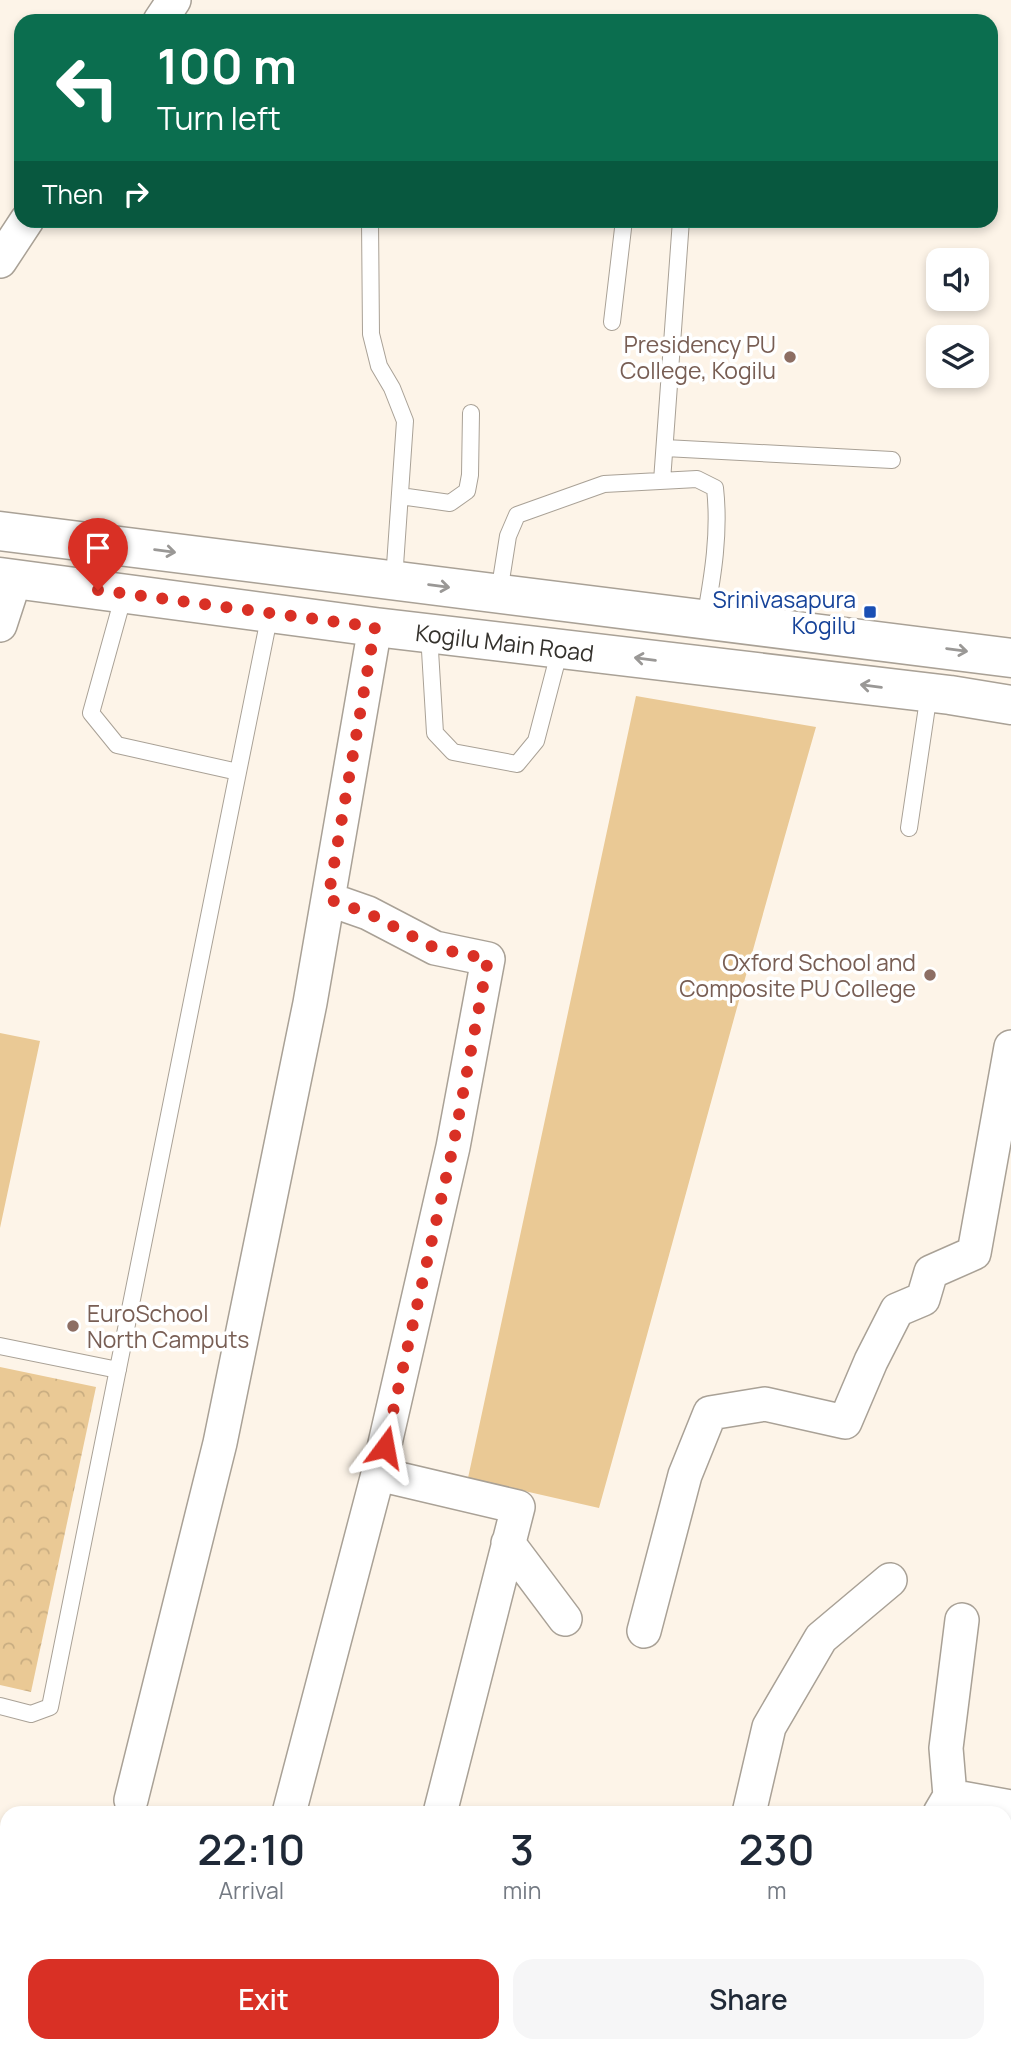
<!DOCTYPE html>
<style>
body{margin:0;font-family:Manrope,sans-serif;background:#f6f6f7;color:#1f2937;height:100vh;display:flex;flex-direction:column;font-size:26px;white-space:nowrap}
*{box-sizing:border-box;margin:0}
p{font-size:23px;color:#747a83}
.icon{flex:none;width:38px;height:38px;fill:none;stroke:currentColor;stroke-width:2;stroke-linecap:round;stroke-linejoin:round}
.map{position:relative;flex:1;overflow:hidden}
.sheet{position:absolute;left:0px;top:1806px;width:1012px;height:247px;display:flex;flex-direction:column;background:#fff;border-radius:21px 21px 0 0;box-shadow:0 4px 10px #0003}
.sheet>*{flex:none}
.hud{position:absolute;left:14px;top:14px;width:984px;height:214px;border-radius:21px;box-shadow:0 4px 10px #0003;background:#0b6e4f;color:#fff;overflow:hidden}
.buttons{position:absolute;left:926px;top:248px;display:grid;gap:14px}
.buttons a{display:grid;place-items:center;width:63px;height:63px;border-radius:14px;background:#fff;box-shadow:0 4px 10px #0003;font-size:35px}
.pin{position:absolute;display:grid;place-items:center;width:60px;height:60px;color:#fff;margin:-72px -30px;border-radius:50% 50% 50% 0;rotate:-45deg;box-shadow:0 0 7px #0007}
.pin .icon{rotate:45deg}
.me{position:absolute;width:77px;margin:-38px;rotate:13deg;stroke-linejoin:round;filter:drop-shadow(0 0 5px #0008)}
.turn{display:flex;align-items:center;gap:24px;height:147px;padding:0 28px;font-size:32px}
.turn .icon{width:91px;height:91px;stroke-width:2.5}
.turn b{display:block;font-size:49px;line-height:60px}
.then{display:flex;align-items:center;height:66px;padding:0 28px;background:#0003;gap:14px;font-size:26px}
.eta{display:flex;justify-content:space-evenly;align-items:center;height:119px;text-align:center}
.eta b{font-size:42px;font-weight:600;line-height:49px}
.primary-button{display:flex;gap:14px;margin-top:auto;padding:14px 28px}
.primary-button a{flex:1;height:80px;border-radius:21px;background:#d93025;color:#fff;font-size:28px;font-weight:600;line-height:80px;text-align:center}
.primary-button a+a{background:#f6f6f7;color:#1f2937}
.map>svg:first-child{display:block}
.green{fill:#eac995}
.park{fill:url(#park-crowns)}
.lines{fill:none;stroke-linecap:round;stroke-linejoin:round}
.service-casing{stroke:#a9a196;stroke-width:18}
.minor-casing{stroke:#a9a196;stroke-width:36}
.secondary-casing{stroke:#a9a196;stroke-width:41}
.service{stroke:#fff;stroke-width:16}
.minor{stroke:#fff;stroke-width:33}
.secondary{stroke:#fff;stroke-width:38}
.oneway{stroke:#9a9896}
.route{stroke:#d93025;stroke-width:12;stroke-dasharray:0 21.6}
.education-dot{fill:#8d6e63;stroke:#fff;stroke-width:2.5}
.transit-dot{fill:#1a4fb4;stroke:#fff;stroke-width:2.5}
.labels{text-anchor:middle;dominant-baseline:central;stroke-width:7;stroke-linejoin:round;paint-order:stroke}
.education-label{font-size:23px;fill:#785e54;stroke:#fff;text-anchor:end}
.transit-label{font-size:23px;fill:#164399;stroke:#fff;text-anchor:end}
.street-label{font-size:23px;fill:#34312c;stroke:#fff}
</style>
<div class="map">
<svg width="1011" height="2052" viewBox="0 0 1011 2052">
<defs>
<pattern id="park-crowns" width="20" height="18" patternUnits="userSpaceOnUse" patternTransform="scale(1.75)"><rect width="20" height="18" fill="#eac995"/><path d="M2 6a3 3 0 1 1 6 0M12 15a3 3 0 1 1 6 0" fill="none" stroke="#c9ad81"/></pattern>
</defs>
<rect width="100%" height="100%" fill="#fdf4e8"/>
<!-- green -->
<path class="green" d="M636 696 816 727C741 987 672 1248 599 1508L468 1478Z
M0 1033 40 1041 0 1228Z
M0 1921 7 1923V2046H172L179 2052H0Z"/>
<!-- park -->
<path class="park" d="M0 1367 96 1387 31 1692 0 1685Z"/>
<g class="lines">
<!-- service casing -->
<g class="service-casing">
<path id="service" d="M370 220 371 334 379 366 392 388 405 421 394 580
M612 322 624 220
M665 448 892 460
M662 481 681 220
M400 496 450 503 467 491 470 475 471 413
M499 593 508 536 517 515 604 484 697 479 715 488C720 532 713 575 705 619
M124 594 91 713 117 745 238 772
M429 634 435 733 453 752 517 764 536 741 560 649
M909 828 929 693
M0 1346 118 1370
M0 1706 31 1714 50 1707 270 613"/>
</g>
<!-- minor casing -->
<g class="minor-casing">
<path id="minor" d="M160 21 174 0
M0 261 27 220
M0 625 15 579
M378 1474 518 1507 440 1813
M508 1543 565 1619
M644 1631 685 1475 710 1413 765 1404 845 1422 871 1361 897 1310 923 1299 931 1272 974 1253 1011 1047
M950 1796 946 1748 962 1620
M131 1800 220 1443 310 1003 375 627
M289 1813 378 1474 453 1147 488 959 435 948 368 913 328 899
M749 1813 769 1727 821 1638 890 1580
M940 1813 950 1796 1011 1807
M0 1898 7 1900
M232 2046 238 2052
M345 2052 347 2046
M554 2052 557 2046
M699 2052 701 2046"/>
</g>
<!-- secondary casing -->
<g class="secondary-casing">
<g id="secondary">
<path d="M0 531 1011 658"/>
<path id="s1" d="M0 577 375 627 950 695 1011 705"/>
</g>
</g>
<!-- service -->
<use href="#service" class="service"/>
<!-- minor -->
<use href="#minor" class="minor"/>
<!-- secondary -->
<use href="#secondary" class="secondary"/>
</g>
<!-- one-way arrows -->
<defs><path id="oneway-shaft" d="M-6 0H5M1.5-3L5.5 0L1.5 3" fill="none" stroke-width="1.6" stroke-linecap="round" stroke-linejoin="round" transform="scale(1.75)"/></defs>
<g class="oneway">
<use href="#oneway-shaft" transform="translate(165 551) rotate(7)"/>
<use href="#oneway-shaft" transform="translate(439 586) rotate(7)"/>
<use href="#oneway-shaft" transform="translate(957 650) rotate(8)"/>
<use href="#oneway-shaft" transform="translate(645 659) rotate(-173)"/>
<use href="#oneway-shaft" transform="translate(871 686) rotate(-173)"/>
</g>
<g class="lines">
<!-- route -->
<path class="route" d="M98 590 375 627 328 899 368 913 435 948 488 959 453 1147 385 1447"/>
</g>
<!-- markers -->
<g class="education-dot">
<circle cx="790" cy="357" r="7"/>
<circle cx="930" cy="975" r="7"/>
<circle cx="73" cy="1326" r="7"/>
</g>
<rect class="transit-dot" x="863" y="605" width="14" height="14" rx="3.5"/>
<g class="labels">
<!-- education labels -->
<g class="education-label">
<text x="776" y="344">Presidency PU<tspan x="776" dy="26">College, Kogilu</tspan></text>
<text x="916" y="962">Oxford School and<tspan x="916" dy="26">Composite PU College</tspan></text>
<text x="87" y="1313" text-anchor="start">EuroSchool<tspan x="87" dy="26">North Camputs</tspan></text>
</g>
<!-- transit labels -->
<g class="transit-label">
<text x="856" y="599">Srinivasapura<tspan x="856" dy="26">Kogilu</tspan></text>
</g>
<!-- street labels -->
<g class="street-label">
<text stroke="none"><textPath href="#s1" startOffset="509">Kogilu Main Road</textPath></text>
</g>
</g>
</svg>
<div class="buttons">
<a><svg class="icon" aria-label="sound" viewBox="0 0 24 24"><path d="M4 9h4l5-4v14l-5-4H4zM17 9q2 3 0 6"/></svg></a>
<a><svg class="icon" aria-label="layers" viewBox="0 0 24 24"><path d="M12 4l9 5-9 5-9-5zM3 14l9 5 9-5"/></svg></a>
</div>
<div class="pin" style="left:98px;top:590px;background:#d93025"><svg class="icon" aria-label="arrive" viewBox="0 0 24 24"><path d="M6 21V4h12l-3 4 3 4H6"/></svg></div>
<svg class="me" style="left:385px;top:1447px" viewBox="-20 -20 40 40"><path d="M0-17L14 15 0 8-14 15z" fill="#d93025" stroke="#fff" stroke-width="4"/></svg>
<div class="hud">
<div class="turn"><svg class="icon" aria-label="left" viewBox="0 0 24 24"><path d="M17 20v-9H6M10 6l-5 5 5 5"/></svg><div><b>100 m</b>Turn left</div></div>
<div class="then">Then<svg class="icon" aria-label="right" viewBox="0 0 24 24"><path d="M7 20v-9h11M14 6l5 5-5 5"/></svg></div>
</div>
<section class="sheet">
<div class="eta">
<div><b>22:10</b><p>Arrival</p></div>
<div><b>3</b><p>min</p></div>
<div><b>230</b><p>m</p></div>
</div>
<div class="primary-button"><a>Exit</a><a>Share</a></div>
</section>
</div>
